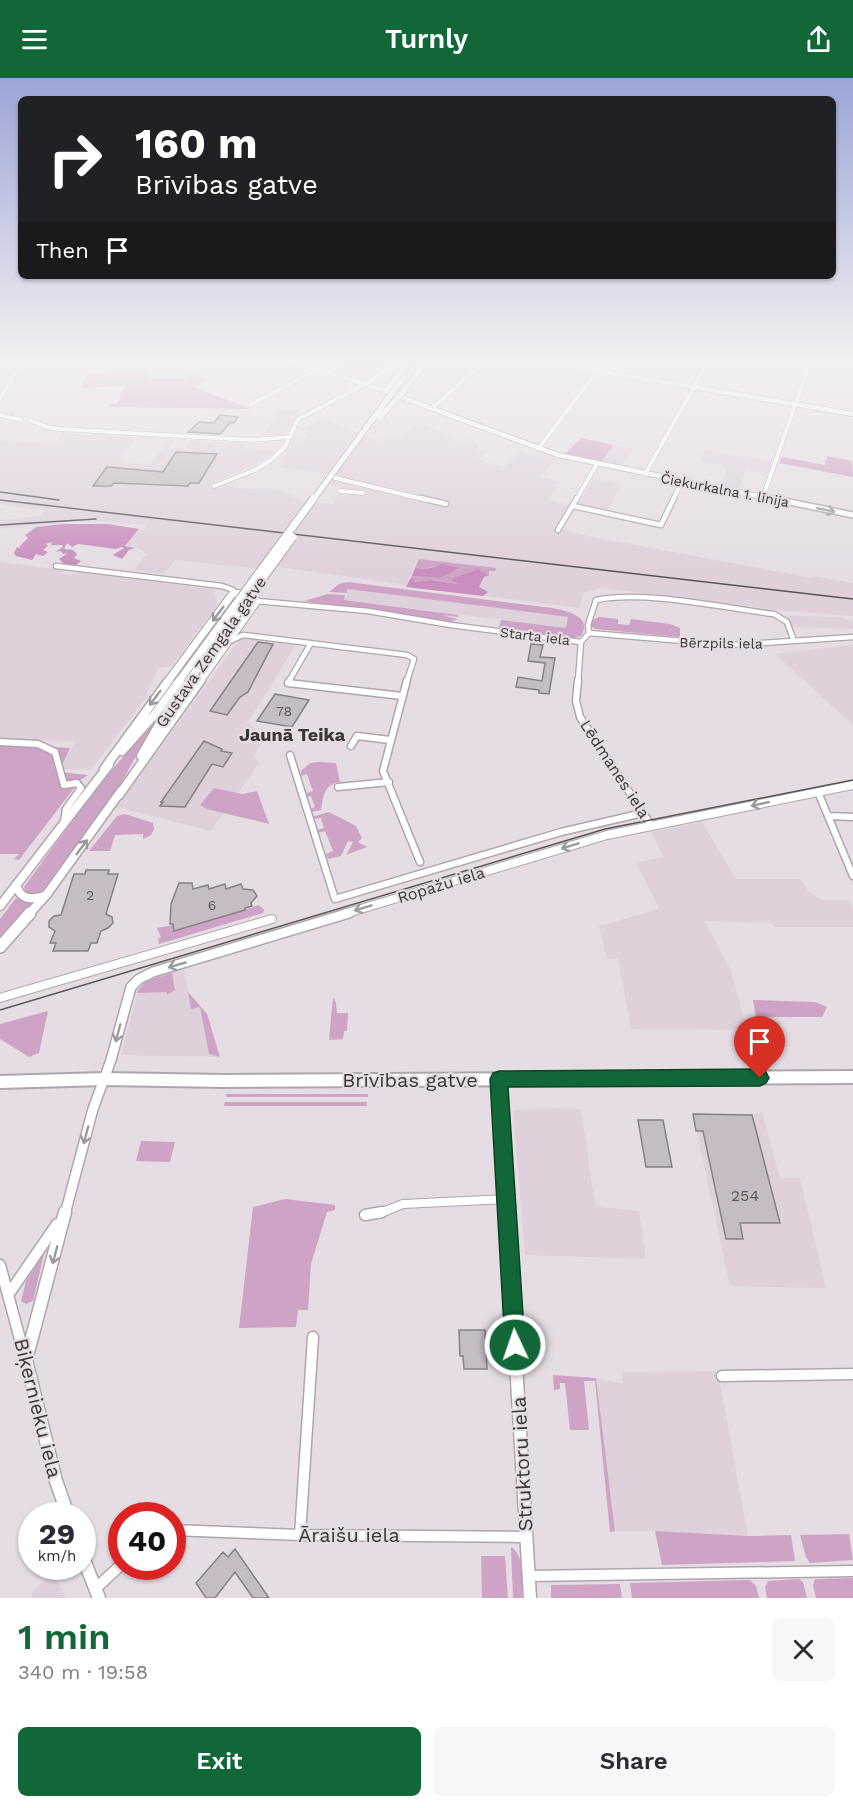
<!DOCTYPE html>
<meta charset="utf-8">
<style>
body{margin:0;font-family:"Work Sans",sans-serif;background:#f7f7f7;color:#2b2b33;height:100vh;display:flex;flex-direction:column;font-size:22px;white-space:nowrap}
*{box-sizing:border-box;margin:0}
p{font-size:20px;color:#7c7c81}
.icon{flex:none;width:33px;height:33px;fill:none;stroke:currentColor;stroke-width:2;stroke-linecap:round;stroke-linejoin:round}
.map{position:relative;height:1520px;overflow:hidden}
.details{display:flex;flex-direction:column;background:#fff;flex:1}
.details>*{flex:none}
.banner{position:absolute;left:18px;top:18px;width:818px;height:183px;border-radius:9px;box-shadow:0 2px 4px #0004;background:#202124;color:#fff;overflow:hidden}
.speed{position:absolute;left:18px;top:1424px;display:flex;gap:12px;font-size:30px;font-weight:700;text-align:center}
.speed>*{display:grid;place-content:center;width:78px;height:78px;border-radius:50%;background:#fff;box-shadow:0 2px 4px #0004;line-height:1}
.speed small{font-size:15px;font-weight:400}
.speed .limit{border:9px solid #d22;background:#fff;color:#111}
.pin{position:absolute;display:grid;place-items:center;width:51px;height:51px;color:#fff;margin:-62px -26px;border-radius:50% 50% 50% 0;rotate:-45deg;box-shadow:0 0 6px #0007}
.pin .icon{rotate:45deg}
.me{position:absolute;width:66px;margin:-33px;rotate:357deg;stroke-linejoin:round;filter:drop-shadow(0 0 4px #0008)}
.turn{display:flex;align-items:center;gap:21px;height:126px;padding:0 18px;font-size:27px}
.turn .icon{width:78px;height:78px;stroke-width:2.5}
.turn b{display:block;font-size:42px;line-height:51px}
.then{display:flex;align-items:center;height:57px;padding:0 18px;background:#0003;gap:12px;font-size:22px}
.round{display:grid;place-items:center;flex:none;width:63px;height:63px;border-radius:9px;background:#f7f7f7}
.summary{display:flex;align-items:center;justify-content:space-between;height:102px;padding:0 18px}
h1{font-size:36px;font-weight:600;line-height:45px;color:#126738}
.primary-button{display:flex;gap:12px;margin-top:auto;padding:12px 18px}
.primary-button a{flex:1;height:69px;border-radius:9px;background:#126738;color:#fff;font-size:24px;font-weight:600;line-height:69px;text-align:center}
.primary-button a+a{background:#f7f7f7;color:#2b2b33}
header{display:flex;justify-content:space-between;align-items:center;height:78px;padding:0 18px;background:#126738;color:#fff;font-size:27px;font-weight:600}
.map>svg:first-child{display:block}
.built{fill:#dfd1dc}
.green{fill:#cfa3c6}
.forest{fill:#c98ebe}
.building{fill:#c5bdc3;stroke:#878086;stroke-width:1.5}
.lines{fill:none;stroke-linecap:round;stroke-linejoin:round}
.minor-far4-casing{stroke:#aea6ac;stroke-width:5}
.minor-far3-casing{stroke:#aea6ac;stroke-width:7}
.minor-far2-casing{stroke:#aea6ac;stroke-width:9}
.minor-far1-casing{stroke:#aea6ac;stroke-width:10}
.minor-casing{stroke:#aea6ac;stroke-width:13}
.tertiary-far4-casing{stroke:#aea6ac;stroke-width:6}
.tertiary-far3-casing{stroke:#aea6ac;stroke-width:8}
.tertiary-far2-casing{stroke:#aea6ac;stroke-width:10}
.tertiary-far1-casing{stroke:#aea6ac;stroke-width:12}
.tertiary-casing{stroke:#aea6ac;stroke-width:15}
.primary-far3-casing{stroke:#aea6ac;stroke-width:7}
.primary-far2-casing{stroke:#aea6ac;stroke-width:9}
.primary-far1-casing{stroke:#aea6ac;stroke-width:11}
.primary-casing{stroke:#aea6ac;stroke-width:14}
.trunk-casing{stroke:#aea6ac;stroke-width:4}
.minor-far4{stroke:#fff;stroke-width:4}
.minor-far3{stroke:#fff;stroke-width:4.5}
.minor-far2{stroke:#fff;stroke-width:6}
.minor-far1{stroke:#fff;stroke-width:8}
.minor{stroke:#fff;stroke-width:10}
.tertiary-far4{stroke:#fff;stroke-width:4.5}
.tertiary-far3{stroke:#fff;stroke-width:5}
.tertiary-far2{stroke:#fff;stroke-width:8}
.tertiary-far1{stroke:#fff;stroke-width:9}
.tertiary{stroke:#fff;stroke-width:12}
.primary-far3{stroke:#fff;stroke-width:5}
.primary-far2{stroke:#fff;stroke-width:7}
.primary-far1{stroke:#fff;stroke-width:8}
.primary{stroke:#fff;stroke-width:11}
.trunk{fill:#fff;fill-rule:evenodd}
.tram{stroke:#575356;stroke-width:1.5}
.rail{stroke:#575356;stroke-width:1.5}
.primary-bridge-far1-casing{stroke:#aea6ac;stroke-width:7;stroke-linecap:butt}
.primary-bridge-casing{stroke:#aea6ac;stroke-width:9;stroke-linecap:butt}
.primary-bridge-far1{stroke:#fff;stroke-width:5}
.primary-bridge{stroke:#fff;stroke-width:7}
.oneway{stroke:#9c9b9c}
.route{fill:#126738;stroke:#0c4324;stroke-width:1.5}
.labels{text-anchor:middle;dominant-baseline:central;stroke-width:4.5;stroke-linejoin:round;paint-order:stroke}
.far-street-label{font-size:14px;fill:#3a3739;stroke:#e5dde3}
.number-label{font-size:14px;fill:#5d585c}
.street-label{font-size:16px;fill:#3a3739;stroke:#e5dde3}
.near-number-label{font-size:16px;fill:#5d585c}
.neighbourhood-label{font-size:18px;font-weight:bold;fill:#3a3739;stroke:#e5dde3}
.near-street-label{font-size:20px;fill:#3a3739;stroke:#e5dde3}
</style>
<header><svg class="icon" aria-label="menu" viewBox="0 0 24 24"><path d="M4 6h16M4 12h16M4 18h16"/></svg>Turnly<svg class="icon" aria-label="share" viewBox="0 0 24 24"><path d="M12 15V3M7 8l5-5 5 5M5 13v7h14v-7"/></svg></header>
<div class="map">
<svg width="853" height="1520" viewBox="0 0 853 1520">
<rect width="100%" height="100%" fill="#e5dde3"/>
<!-- built -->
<path class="built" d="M358 280H366L390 286 366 304 336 294Z
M279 332H299L301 336 296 339 284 358 263 357Z
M324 341 378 363 387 358 398 359 421 345 453 359 456 363 466 361 479 366 476 372 486 374 478 382 504 389 521 372 532 377 555 381 540 399 560 404 548 422 570 427 557 450 592 459 812 500 813 498 853 505V538L786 533 603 510 583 515 580 530 471 516 480 490 417 482 406 507 273 488 270 492 175 482 164 496 134 492 147 476 137 469 126 468 137 455 146 450V447L88 442 0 451V442L41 438 44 433 0 426V363L54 366 63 355 136 360 118 384 151 386 169 361 174 362 169 370 185 371 190 363 245 366 243 371 276 373 263 383 215 404 217 407 222 406 236 410 283 413 299 422 333 426 341 410 323 404 328 396 280 389 291 364 308 359 301 351Z
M613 367 633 371 622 389 601 385Z
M705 372 715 374 772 384 768 396 746 392 739 411 722 407 728 388 700 383Z
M593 401 621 407 608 432 579 426Z
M0 484 62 492V495L69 497 81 494 214 511 217 527 172 588 158 590 144 622 91 692 60 691 75 664 0 660Z
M348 511 479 527 568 539 566 550 344 522Z
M787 538 837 539 853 542V551L792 549Z
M245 554 300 560 248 644 262 664 254 678 259 685 211 753 117 729Z
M853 567V647L775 576Z
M702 744 736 801H801L809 814 822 822H849L853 831V849H774L773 845 705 843 731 893 744 942 742 950 733 952 631 951 618 880 607 881 599 848 659 831 636 784 664 779 651 754Z
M184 891 188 914 207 936 220 979 121 977 139 909 154 899Z
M555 1030 581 1031 595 1128 639 1133 646 1181 525 1177 513 1032Z
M762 1034 780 1100H800L826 1210 730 1208 693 1036 752 1037Z
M718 1293 748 1458 655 1453H615L596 1300 623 1306 622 1294Z
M53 1495 66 1520H33L31 1514Z"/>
<!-- green -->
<path class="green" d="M148 293 147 301H185L191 296 210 301 193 309 251 331 108 329 110 326 118 325 125 308 80 310 87 297 94 295Z
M581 360 613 367 601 385 564 377Z
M827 378 852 383 853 399 779 385 782 379 825 387Z
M419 481 496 490 495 493H489V497L477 491 452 500V503L459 506 433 502 414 504 410 501 412 498 439 500 451 493 459 491 435 488 427 491 415 490Z
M348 504 552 530C567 533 593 538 581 558L571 561 504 553 499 549 501 542 566 550 568 539 348 511 346 515 329 514 339 506Z
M328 516 345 517 344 522 458 537V539L442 537 457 541 449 545 304 523Z
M599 539 618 541V546L629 547 631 541 670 546 680 550V559L595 551 591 548 593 542Z
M157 640 119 709 43 812 37 816 27 817 24 809 97 709Z
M0 665 70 670 59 694 88 697 73 707 75 709 19 782 14 781 19 776H0Z
M318 684 336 685 340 704C324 706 323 719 321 732L311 734 310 731 315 729 311 718 307 719V715L313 713 307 696 301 698V693L310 685Z
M214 710 243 716 257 713 269 746 207 731 200 727Z
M329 734 356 748 362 760 358 764 367 769 346 777 353 764 348 763 341 778 328 781 326 776 333 773 325 753 318 755 317 752 324 750 321 740 313 741 312 739Z
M125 736 153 745 154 751 151 757 143 761V756L115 757 110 773H89L117 738Z
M16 820 32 826 0 861V841Z
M259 827 264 832 263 835 159 866 158 861 161 859 157 850 173 847 175 853Z
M172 895 175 912 167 917V914L136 915 146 903Z
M188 914 207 936 220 979 209 976 200 929 191 931Z
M333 919 336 925 337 935H348L347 953H344L343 961 329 962Z
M753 922 815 924 827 929 822 939H756Z
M48 933 39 975 29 979 0 961V946Z
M226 1016H368V1019H226Z
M225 1024H367V1028H224Z
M506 1031H509L517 1138 512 1131Z
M141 1063 175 1064 170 1084 136 1083Z
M285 1121 335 1127V1132L327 1134 311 1186 308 1232H298L296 1249 239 1250 253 1129Z
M44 1176 33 1223 26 1226 21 1223 26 1203Z
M553 1297 596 1300 615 1453 610 1454 595 1303H584L589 1352H570L565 1305H560V1311L554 1312Z
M655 1453 748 1458 791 1457 795 1483 662 1487Z
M849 1456 853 1482 810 1485 806 1479 800 1457Z
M511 1469C526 1478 522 1505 522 1520H513Z
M481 1478H505L508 1520H482Z
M853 1500V1520H816L813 1507 815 1501Z
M799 1501 803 1504 807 1520H767L765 1509 768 1503Z
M750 1502 756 1508 759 1520H632L630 1505Z
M620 1506 622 1520H551V1507Z"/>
<!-- forest -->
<path class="forest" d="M63 446H107L139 451 125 468 135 470 129 472 122 481 113 477 124 470 121 469 116 471 78 466 72 469 67 465 64 471 73 472 77 476 74 480 81 483 75 488 65 487 59 481 68 475 63 476 61 473 55 474 63 469 62 467H51L52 464 46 466 48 468 43 472 48 474 43 478 36 476 32 482 16 478 14 475 17 469 21 471 19 469 28 460 25 457 36 449Z
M443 486 460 490 439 500 412 498 415 490 427 491Z
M477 491 489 497 484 499 479 509 488 514 483 518 406 509 410 501H414V504L432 502 458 506 452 503V500Z"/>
<!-- building -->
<path class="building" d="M220 337 238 339 234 345H230L220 356 188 354 199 344 214 345Z
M176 374 217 376 199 405H190L188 408 114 405 111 408H93L107 389 163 394Z
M258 564 273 566 248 614 240 619 227 637 210 633Z
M531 566 543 567 540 579 555 580 549 616 539 615V612L516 609 518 599 542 603 545 585 528 583Z
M275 616 309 622 292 649 257 643Z
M204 663 222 671 221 673 232 675 223 689 212 686 185 729 160 728 163 724H161Z
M86 792H109L108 796H118L106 836 112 839 113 845 108 850 101 853 97 865H91L88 873H53L56 865H50L55 853 49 849V843L54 838 61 837 74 796H85Z
M179 805H192L193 811 208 807 209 811 225 806 226 811 241 806 243 811 253 812 257 818 251 825 252 828 245 830V832L174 853 173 846H170L171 826Z
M693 1036 752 1037 780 1145H740L743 1161H726L703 1053H696Z
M638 1042H663L672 1089H646Z
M459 1252H485L487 1291H464L463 1278H460Z
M235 1471 269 1520H253L235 1494 215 1520H206L196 1505 223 1474 228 1479Z"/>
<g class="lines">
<!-- minor-far4 casing -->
<g class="minor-far4-casing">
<path id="minor-far4" d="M489 280H506
M520 280 694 309 645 396
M0 321 24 280
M251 326 319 291
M432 330 489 280
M0 337 21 342
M30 342 47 349 60 351 251 362 291 359
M538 371 607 280
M327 398 427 422
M214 408 255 392 271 382 285 369 298 341 366 306 401 282
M340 413 363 415
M763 419 805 299 808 280
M576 422 597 386
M673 422 682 403"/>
</g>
<!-- minor-far3 casing -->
<g class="minor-far3-casing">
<path id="minor-far3" d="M421 420 446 426
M573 428 661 447 674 420
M558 452 577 420
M56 488 222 508 233 512V515
M257 523 368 533 451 547 581 564
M589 555 731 567 853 559
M230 563 243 557 407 577 414 581 407 603
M581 564 589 555 588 547 596 522C644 512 724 530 774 536L787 544 794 563
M289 603 311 565
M578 603 581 564"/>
</g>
<!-- minor-far2 casing -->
<g class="minor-far2-casing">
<path id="minor-far2" d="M290 602 288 605 402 618
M407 602 383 693 420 784
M578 602 576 623 580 639 651 747
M0 664 38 666 55 674 64 707 77 705 81 710 66 731 64 743
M351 668 357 658 390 662
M290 677 335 821 561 754 643 735
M338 709 389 704
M818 714 853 798
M828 738 853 739"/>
</g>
<!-- minor-far1 casing -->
<g class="minor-far1-casing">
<path id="minor-far1" d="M0 920 272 841
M378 1136 403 1126 507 1121"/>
</g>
<!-- minor casing -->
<g class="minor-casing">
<path id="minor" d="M365 1137 382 1134
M0 1187 24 1276
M8 1217 57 1146
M722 1298 853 1296
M172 1452 300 1457 526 1459
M300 1457 313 1259
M529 1498 853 1493
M95 1511 122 1486"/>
</g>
<!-- tertiary-far4 casing -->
<g class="tertiary-far4-casing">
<path id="tertiary-far4" d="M281 280 371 308 558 377 777 422
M709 280 694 309 853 336"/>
</g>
<!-- tertiary-far3 casing -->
<g class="tertiary-far3-casing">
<path id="tertiary-far3" d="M770 420 853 437"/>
</g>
<!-- tertiary-far2 casing -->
<g class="tertiary-far2-casing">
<path id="tertiary-far2" d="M344 836 607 757 853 707"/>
</g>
<!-- tertiary-far1 casing -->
<g class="tertiary-far1-casing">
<path id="tertiary-far1" d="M499 1001 507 1136
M65 1136 93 1031 111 982 131 909 139 901 153 894 349 835"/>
</g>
<!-- tertiary casing -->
<g class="tertiary-casing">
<path id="tertiary" d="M65 1134 26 1282 56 1403 68 1437
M507 1134 530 1520
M82 1477 99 1520"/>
</g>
<!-- primary-far3 casing -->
<g class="primary-far3-casing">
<path id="primary-far3" d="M388 310 410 280
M403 314 430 280"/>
</g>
<!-- primary-far2 casing -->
<g class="primary-far2-casing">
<path id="primary-far2" d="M168 603 233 515 246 517 257 523 200 603
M179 603 199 576
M189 603 207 577"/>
</g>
<!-- primary-far1 casing -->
<g class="primary-far1-casing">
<path id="primary-far1" d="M122 673 155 636 180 602
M141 678 164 638 190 602
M104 691 169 602
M119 717 201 602
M16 807C21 822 30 822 44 818
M0 828 109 687
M29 836 47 816 121 713"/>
</g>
<!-- primary casing -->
<g class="primary-casing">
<path id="primary" d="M0 869 30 835"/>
</g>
<!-- trunk casing -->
<g class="trunk-casing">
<path id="trunk" d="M853 993V1005L225 1009 104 1007 0 1010V998L104 995 225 997Z"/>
</g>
<!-- minor-far4 -->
<use href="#minor-far4" class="minor-far4"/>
<!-- minor-far3 -->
<use href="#minor-far3" class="minor-far3"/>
<!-- minor-far2 -->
<use href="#minor-far2" class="minor-far2"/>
<!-- minor-far1 -->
<use href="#minor-far1" class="minor-far1"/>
<!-- minor -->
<use href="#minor" class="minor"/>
<!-- tertiary-far4 -->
<use href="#tertiary-far4" class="tertiary-far4"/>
<!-- tertiary-far3 -->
<use href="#tertiary-far3" class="tertiary-far3"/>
<!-- tertiary-far2 -->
<use href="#tertiary-far2" class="tertiary-far2"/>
<!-- tertiary-far1 -->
<use href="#tertiary-far1" class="tertiary-far1"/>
<!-- tertiary -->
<use href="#tertiary" class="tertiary"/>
<!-- primary-far3 -->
<use href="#primary-far3" class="primary-far3"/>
<!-- primary-far2 -->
<use href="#primary-far2" class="primary-far2"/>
<!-- primary-far1 -->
<use href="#primary-far1" class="primary-far1"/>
<!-- primary -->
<use href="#primary" class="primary"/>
<!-- trunk -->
<use href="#trunk" class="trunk"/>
<!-- tram -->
<path class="tram" d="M0 932 605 751 853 702"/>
<!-- rail -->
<path class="rail" d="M0 414 59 422
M0 422 853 521
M0 447 96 441"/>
<!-- primary-bridge-far1 casing -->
<g class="primary-bridge-far1-casing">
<path id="primary-bridge-far1" d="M380 339 403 314
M313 422 400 304"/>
</g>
<!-- primary-bridge casing -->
<g class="primary-bridge-casing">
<path id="primary-bridge" d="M199 576 314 420
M207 577 293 459"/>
</g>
<!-- primary-bridge-far1 -->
<use href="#primary-bridge-far1" class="primary-bridge-far1"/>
<!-- primary-bridge -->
<use href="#primary-bridge" class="primary-bridge"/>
</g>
<!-- one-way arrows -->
<defs><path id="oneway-shaft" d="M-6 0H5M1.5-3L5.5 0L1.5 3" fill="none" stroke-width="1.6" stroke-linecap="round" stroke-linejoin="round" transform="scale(1.5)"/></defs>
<g class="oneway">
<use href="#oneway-shaft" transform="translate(826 432) rotate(11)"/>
<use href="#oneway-shaft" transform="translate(218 536) rotate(127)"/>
<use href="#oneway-shaft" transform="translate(155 620) rotate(127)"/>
<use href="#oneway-shaft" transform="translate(760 726) rotate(168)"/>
<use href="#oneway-shaft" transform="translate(570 768) rotate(163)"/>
<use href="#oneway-shaft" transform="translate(82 769) rotate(-53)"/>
<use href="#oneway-shaft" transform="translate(363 830) rotate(163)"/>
<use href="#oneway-shaft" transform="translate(177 887) rotate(164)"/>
<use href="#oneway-shaft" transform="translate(118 955) rotate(105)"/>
<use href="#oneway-shaft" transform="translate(86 1057) rotate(105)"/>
<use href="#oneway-shaft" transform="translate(55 1177) rotate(105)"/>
</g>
<!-- sky -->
<linearGradient id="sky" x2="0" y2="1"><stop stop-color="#9ba4d6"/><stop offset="0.57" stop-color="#f3f0f2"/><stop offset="1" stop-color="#f3f0f2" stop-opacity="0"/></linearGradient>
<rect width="853" height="492" fill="url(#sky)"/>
<!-- route -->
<path class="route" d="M760 991 766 994 769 1000 766 1005 760 1008 508 1009 525 1267 522 1274 515 1277 508 1274 505 1267 490 1001 493 995 499 993Z"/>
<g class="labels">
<!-- far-street labels -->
<g class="far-street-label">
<text transform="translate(725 412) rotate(11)">Čiekurkalna 1. līnija</text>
<text transform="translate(535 558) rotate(7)">Starta iela</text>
<text transform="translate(721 565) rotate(1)">Bērzpils iela</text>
</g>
<!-- number labels -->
<g class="number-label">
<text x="284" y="633">78</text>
<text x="90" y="817">2</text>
<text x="212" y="827">6</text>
</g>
<!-- street labels -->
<g class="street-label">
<text transform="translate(211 574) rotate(-55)">Gustava Zemgala gatve</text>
<text transform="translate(615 691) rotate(57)">Lēdmanes iela</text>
<text transform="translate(441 807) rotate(-17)">Ropažu iela</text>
</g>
<!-- near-number labels -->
<g class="near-number-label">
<text x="745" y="1117">254</text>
</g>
<!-- neighbourhood labels -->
<g class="neighbourhood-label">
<text x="292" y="656">Jaunā Teika</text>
</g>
<!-- near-street labels -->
<g class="near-street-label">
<text x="410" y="1002">Brīvības gatve</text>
<text transform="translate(38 1330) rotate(76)">Biķernieku iela</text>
<text transform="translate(522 1386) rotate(-93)">Struktoru iela</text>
<text x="349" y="1457">Āraišu iela</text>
</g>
</g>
</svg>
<div class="speed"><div>29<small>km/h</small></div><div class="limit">40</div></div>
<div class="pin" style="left:760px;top:1000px;background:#d93025"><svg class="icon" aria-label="arrive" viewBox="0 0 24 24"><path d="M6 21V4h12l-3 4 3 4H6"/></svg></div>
<svg class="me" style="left:515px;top:1267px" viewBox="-20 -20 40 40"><circle r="17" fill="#126738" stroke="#fff" stroke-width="3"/><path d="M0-11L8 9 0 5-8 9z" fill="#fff"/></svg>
<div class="banner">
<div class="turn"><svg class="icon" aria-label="right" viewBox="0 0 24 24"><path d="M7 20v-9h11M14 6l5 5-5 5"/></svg><div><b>160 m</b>Brīvības gatve</div></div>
<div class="then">Then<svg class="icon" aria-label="arrive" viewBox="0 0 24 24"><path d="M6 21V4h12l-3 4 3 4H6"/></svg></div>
</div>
</div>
<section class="details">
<div class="summary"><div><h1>1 min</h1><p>340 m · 19:58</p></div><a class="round"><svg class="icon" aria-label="close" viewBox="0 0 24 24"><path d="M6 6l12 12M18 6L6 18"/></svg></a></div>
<div class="primary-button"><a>Exit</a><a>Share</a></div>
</section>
